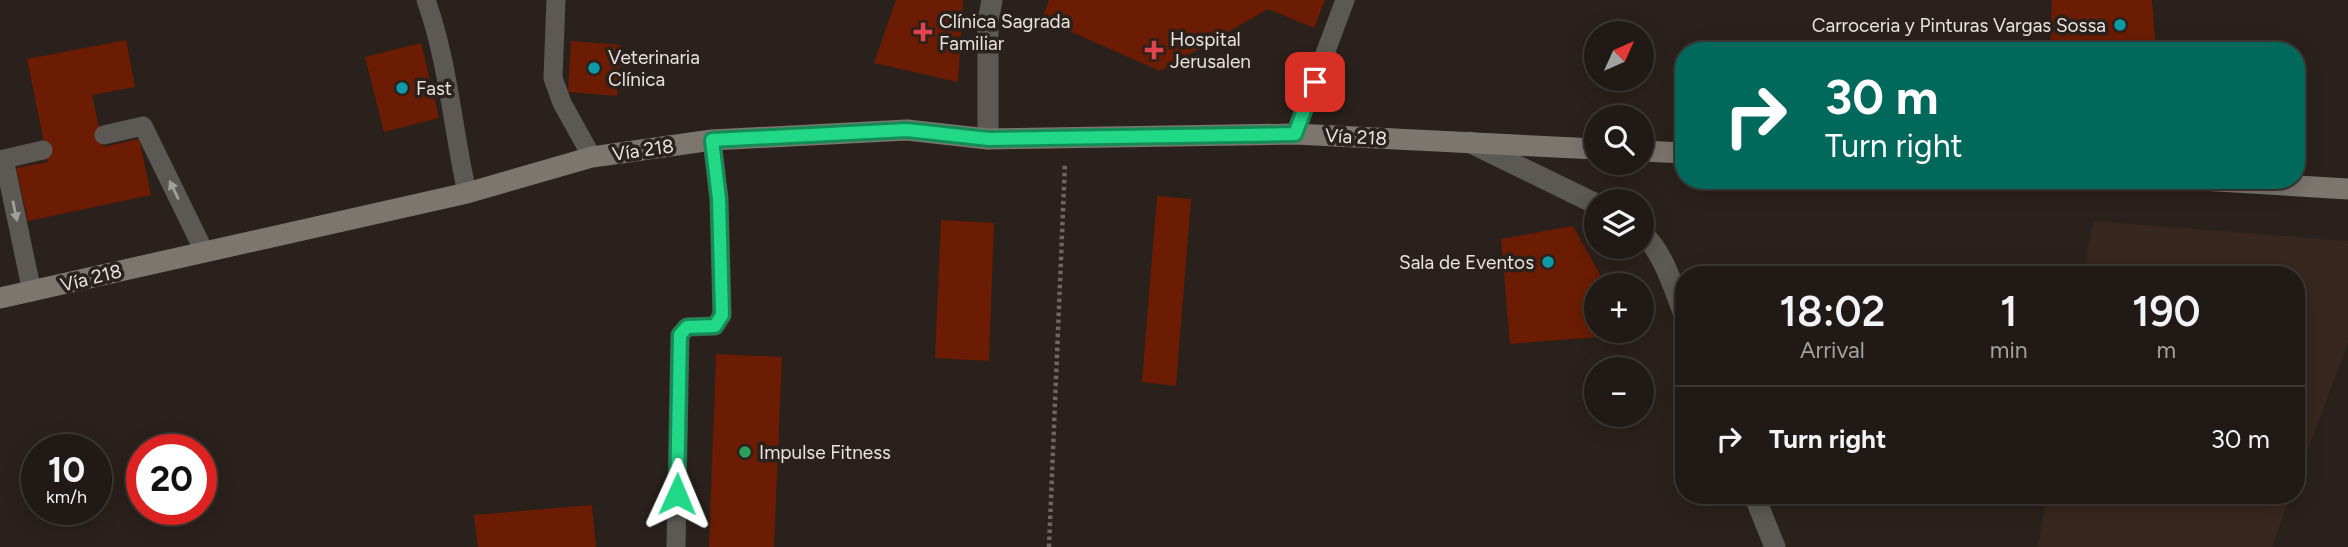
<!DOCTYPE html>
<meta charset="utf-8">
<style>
body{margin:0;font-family:Figtree,sans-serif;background:#2d2622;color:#f1f3f6;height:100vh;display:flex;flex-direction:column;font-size:26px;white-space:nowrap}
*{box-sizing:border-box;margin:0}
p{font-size:23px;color:#a2a0a0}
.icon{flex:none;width:38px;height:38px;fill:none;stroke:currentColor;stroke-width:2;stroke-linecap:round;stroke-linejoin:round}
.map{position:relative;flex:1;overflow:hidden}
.details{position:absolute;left:1675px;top:266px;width:630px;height:238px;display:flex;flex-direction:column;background:#201915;border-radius:28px;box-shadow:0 4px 18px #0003,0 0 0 2px #3d3834}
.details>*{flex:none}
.top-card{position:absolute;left:1675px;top:42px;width:630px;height:147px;border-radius:28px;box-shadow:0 4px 18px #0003,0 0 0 2px #3d3834;background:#00695c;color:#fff;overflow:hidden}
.needle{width:46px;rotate:45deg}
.buttons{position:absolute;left:1584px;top:21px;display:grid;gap:14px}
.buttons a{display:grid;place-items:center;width:70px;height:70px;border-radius:50%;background:#201915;box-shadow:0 4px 18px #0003,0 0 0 2px #3d3834;font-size:35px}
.speed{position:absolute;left:21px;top:434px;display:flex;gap:14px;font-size:35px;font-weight:700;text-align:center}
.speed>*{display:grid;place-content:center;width:91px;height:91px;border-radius:50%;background:#201915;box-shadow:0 4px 18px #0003,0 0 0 2px #3d3834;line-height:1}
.speed small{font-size:18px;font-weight:400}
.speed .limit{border:10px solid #d22;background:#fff;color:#111}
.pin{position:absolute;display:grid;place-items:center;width:60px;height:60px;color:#fff;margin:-30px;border-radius:14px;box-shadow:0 4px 10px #0006}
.me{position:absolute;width:77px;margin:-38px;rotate:1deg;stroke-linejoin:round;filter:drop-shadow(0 0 5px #0008)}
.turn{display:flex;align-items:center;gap:24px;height:147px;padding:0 35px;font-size:32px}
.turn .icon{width:91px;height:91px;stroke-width:2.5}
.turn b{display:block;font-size:49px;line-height:60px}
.eta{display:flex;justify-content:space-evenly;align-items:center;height:119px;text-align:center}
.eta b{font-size:42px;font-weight:600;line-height:49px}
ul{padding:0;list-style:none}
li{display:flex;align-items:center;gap:21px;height:105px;padding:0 35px;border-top:2px solid #3d3834}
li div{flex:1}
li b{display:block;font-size:26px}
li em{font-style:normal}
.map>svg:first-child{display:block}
.built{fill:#37271e}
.building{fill:#6b1c02}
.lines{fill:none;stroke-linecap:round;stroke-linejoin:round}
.path{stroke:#6f6661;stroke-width:4.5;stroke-dasharray:3.5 3.5;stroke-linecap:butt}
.lane{stroke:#5c5954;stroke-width:19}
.street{stroke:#5c5954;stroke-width:21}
.secondary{stroke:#7c766f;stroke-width:21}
.oneway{fill:#a29e99}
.route-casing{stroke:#158c58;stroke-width:18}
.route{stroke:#21d887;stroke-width:12}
.culture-dot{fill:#0f9aa8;stroke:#2b211c;stroke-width:2.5}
.health-dot{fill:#e0444e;stroke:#2b211c;stroke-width:2.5}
.leisure-dot{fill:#2e9e5b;stroke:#2b211c;stroke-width:2.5}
.labels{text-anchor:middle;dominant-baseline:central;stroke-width:7;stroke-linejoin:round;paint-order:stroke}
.poi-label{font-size:19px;fill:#e9e2de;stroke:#2b211c;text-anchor:start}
.street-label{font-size:19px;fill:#e9e2de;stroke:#2b211c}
</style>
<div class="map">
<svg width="2348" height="547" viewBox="0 0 2348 547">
<rect width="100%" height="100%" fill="#2b211c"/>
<!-- built -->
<path class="built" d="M2093 221 2348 241V342L2296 482V275H2084Z
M2047 495H2291L2272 547H2038Z"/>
<!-- building -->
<path class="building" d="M896 0H963L958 82 874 63Z
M1049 0H1325L1314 28 1268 9 1160 71 1042 19Z
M2052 0H2152L2156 51H2050Z
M126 40 135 87 92 95 103 147 139 139 151 195 28 221 16 168 48 162 27 59Z
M571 41 621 45 617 96 568 92Z
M421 43 439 118 384 132 365 57Z
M1157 196 1191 199 1176 386 1142 382Z
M941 220 994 223 989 361 935 358Z
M1573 226 1606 285H1596V331H1632L1634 334 1510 344 1501 239Z
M716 354 782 357 774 547H709Z
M592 505 596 547H478L474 515Z"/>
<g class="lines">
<!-- path -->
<path class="path" d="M1049 547 1065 163"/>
<!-- lane -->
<path class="lane" d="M426 0C448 61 453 130 467 193
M556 0 553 78 562 103 592 157
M1295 134 1345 0
M104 135 143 126 204 251
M32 292 4 159 43 150
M676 547 680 335 687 327 715 326 722 315 719 199 712 140"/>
<!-- street -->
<path class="street" d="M988 139V22L992 0
M1469 142 1596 204
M1642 233C1664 253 1673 287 1684 314
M1754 495 1775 547"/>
<!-- secondary -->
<path class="secondary" d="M1642 151 1684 153
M2201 180 2348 189
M0 298 467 193 592 157 712 140 907 130 988 139 1295 134 1596 149"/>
</g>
<!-- one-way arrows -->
<defs><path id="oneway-solid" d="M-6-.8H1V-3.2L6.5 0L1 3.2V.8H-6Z" transform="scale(1.75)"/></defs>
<g class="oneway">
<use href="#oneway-solid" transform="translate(174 190) rotate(-116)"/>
<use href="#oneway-solid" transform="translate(15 211) rotate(78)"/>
</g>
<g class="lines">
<!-- route casing -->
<g class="route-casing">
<path id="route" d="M677 494 680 335 687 327 715 326 722 315 719 199 712 140 907 130 989 139 1295 134 1315 82"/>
</g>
<!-- route -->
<use href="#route" class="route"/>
</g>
<!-- markers -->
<g class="culture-dot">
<circle cx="2120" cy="25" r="7"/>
<circle cx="594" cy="68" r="7"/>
<circle cx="402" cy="88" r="7"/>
<circle cx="1548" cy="262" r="7"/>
</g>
<g class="health-dot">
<path d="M919.5 21.5h7v7h7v7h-7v7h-7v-7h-7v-7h7z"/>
<path d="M1150.5 39.5h7v7h7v7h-7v7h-7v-7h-7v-7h7z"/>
</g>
<circle class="leisure-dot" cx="745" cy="452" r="7"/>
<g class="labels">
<!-- poi labels -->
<g class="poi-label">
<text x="939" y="21">Clínica Sagrada<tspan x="939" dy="22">Familiar</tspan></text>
<text x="2106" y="25" text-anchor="end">Carroceria y Pinturas Vargas Sossa</text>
<text x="1170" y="39">Hospital<tspan x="1170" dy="22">Jerusalen</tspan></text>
<text x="608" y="57">Veterinaria<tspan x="608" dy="22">Clínica</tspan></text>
<text x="416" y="88">Fast</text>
<text x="1534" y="262" text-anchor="end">Sala de Eventos</text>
<text x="759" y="452">Impulse Fitness</text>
</g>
<!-- street labels -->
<g class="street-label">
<text transform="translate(1356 137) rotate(3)">Vía 218</text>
<text transform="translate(643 150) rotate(-8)">Vía 218</text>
<text transform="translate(91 278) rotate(-14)">Vía 218</text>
</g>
</g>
</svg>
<div class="buttons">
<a><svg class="needle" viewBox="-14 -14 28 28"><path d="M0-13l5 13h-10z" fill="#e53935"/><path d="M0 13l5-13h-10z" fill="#a2a0a0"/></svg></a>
<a><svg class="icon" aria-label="search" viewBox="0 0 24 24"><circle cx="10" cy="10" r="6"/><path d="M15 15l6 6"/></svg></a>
<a><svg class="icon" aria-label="layers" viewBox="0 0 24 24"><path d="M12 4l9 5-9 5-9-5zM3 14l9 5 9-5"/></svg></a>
<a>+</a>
<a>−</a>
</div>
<div class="speed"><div>10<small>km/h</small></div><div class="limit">20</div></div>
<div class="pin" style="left:1315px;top:82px;background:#d93025"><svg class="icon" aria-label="arrive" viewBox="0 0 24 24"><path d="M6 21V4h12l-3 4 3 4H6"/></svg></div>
<svg class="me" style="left:677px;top:494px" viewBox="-20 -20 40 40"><path d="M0-17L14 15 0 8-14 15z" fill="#21d887" stroke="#fff" stroke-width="4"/></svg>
<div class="top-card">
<div class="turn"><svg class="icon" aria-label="right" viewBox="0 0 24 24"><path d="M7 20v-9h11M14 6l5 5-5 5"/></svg><div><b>30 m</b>Turn right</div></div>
</div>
<section class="details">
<div class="eta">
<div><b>18:02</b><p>Arrival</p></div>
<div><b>1</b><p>min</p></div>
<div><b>190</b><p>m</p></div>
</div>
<ul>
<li><svg class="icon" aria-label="right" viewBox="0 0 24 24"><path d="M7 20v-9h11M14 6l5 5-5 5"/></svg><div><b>Turn right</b></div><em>30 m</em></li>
</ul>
</section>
</div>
